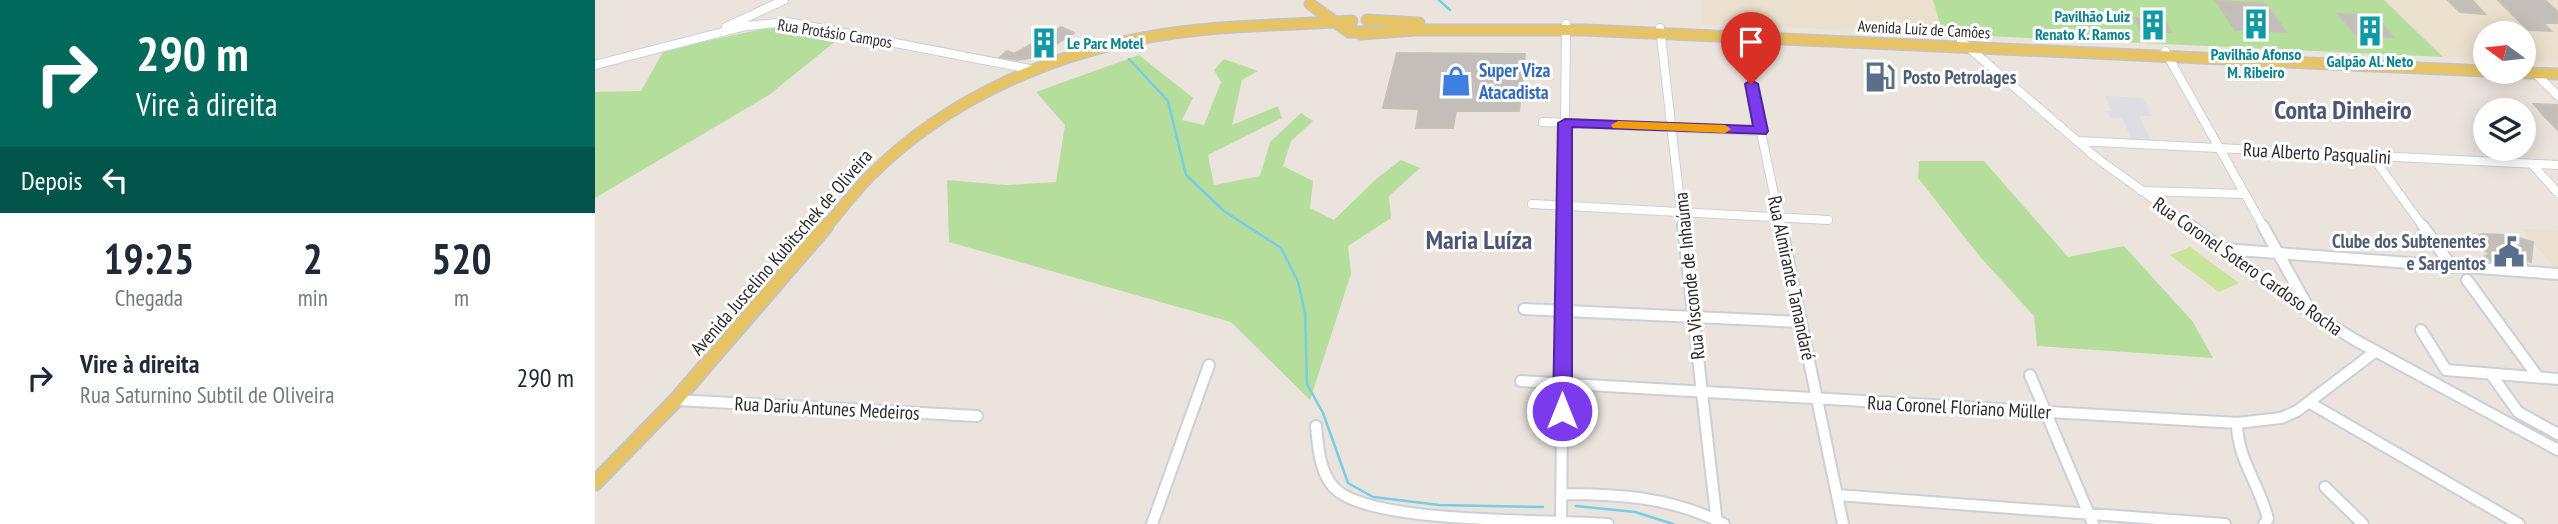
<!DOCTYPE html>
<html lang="pt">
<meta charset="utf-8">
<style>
body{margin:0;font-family:"PT Sans Narrow",sans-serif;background:#f2f2f3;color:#1f2937;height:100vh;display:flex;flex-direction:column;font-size:26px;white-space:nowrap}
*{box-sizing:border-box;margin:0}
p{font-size:23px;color:#747a83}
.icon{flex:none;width:38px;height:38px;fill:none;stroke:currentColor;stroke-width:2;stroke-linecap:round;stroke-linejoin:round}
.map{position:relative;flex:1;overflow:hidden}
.drawer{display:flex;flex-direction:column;background:#fff;width:595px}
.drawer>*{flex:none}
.hud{background:#00695c;color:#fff;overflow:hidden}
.needle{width:46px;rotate:285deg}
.controls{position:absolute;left:1878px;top:21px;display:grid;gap:14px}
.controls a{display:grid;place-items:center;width:63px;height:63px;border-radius:50%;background:#fff;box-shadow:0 4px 18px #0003;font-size:35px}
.pin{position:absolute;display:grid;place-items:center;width:60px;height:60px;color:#fff;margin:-72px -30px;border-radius:50% 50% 50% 0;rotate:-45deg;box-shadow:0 0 7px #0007}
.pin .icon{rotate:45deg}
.me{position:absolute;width:77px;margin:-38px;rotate:0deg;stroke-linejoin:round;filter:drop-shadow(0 0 5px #0008)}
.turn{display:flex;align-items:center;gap:24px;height:147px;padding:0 21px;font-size:32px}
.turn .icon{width:91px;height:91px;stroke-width:2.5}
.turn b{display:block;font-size:49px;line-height:60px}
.then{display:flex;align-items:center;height:66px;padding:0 21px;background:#0003;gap:14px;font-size:26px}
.eta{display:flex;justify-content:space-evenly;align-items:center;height:119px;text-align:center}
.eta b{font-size:42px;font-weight:700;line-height:49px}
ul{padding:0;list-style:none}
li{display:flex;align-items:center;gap:21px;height:91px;padding:0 21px}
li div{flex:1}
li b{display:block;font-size:26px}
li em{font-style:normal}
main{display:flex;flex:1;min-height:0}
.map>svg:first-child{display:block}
.industrial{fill:#dedde4}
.education{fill:#ebe0cd}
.green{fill:#b5de9d}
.pitch{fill:#c7e499}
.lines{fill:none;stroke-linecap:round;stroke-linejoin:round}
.stream{stroke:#77cce6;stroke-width:2.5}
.building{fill:#c3beb9;stroke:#c6c0b6;stroke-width:2}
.minor-far1-casing{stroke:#cbcfda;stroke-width:10}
.minor-casing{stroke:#cbcfda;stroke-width:14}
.major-far1-casing{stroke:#c3c3c3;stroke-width:13}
.major-casing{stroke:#c3c3c3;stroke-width:17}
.minor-far1{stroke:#fff;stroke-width:8}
.minor{stroke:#fff;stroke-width:10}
.major-far1{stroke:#e6c466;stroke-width:10}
.major{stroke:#e6c466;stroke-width:13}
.route{fill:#7c3aed;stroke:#51269a;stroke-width:2}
.slow{fill:#f59e0b}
.labels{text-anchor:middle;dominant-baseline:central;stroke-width:6;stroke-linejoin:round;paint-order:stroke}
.far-culture-label{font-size:16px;font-weight:bold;fill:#0d838f;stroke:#fff}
.far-street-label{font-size:16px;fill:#2a2a2a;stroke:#fff}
.shop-label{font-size:19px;font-weight:bold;fill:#366cbe;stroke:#fff;text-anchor:start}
.service-label{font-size:19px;font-weight:bold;fill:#4e5e75;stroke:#fff;text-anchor:start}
.street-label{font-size:19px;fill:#2a2a2a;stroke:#fff}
.district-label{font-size:26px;font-weight:bold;fill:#4d5677;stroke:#fff}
</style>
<main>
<section class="drawer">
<div class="hud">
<div class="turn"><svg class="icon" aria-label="right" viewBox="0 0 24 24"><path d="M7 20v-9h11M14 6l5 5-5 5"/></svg><div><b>290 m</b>Vire à direita</div></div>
<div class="then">Depois<svg class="icon" aria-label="left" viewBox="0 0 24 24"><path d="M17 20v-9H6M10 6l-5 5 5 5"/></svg></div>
</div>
<div class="eta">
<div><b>19:25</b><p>Chegada</p></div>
<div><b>2</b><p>min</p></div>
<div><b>520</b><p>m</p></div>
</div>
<ul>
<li><svg class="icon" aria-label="right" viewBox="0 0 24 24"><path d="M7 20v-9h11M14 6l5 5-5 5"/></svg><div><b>Vire à direita</b><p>Rua Saturnino Subtil de Oliveira</p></div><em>290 m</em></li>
</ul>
</section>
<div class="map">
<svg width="1963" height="524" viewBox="0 0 1963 524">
<rect width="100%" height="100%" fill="#ebe4dd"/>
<!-- industrial -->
<path class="industrial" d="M1510 96 1548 98 1557 116H1544L1558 144 1538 143 1527 118H1515L1512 111H1516Z"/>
<!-- education -->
<path class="education" d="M1107 0H1338L1348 34 1106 24Z
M1789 0H1963V62L1929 61 1928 33H1890V59L1848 57Z
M1927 229 1963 230V271H1962Z"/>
<!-- green -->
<path class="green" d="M1338 0H1789L1848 57 1348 34Z
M187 25 247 36 174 95 0 198V92L46 91 69 50Z
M544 55 598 98 587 120 609 125 626 82 619 70 629 59 663 71 647 80 637 125 683 106 687 118 613 155 619 185 665 176 675 142 706 113 718 121 696 141 688 166 718 181 715 208 739 220 781 179 806 160 825 168 794 196 796 218 753 246 756 274 715 400 636 322 354 242 352 180 411 185 461 182 470 125 441 92Z
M1324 161H1389L1473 257 1529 246 1598 322 1618 358 1442 346 1439 316 1386 258 1323 178Z"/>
<!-- pitch -->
<path class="pitch" d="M1595 247 1644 283 1624 292 1575 255Z"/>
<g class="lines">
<!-- stream -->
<path class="stream" d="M844 0 855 10
M534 59 573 101 591 175 629 211 686 248 703 282 710 313 712 384 728 413 753 483 778 497 844 505 948 507
M981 506 1040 512 1078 524"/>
</g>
<!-- building -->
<path class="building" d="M1853 0 1878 1 1890 14 1865 12Z
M1903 0 1951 1 1963 12V23H1948L1956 31 1933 30Z
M1621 1 1671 4 1691 32 1640 30Z
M1743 14 1779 15 1799 37 1762 36Z
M1539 18 1569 20 1576 32 1546 30Z
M466 27 479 33 440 57 423 60 405 57 412 51 419 54Z
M802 53 930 54 924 111H861L858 128H821L824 109 788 108Z
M1939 104 1963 105V130L1949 116Z
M1888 234 1910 235 1923 250 1924 238 1938 242 1936 262 1928 259 1932 264 1920 263 1917 258 1907 262 1896 261 1890 256 1895 254 1884 247 1889 245 1877 238Z"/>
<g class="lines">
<!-- minor-far1 casing -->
<g class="minor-far1-casing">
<path id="minor-far1" d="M131 27 189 0
M1065 28 1088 228
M1145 32 1186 228
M1366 41 1503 159 1599 228
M1570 51 1669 228
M0 65 151 26 192 22 440 70
M1940 73 1963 96
M948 122 1166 131
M1482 141 1963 165
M1777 156 1829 228
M1937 164 1963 193
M1546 191 1650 194
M937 204 1233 220
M969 228 971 24"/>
</g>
<!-- minor casing -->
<g class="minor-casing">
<path id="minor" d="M1088 226 1122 524
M1186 226 1248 524
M1596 226 1715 312 1760 340 1963 450
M1668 226 1713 307
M1828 226 1857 267
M1628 249 1963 274
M1872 280 1943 377
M929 309 1206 322
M1826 330 1851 370 1963 379
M1896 374 1923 412 1963 434
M1435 375 1498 524
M926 381 1642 423 1686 418 1702 411 1781 351
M81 400 382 416
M1715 403 1924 524
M1642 423C1642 459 1665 485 1673 519L1669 524
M721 426C723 449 725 481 747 494 796 524 950 519 1013 524
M1730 487 1768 524
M967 494C1024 494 1077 497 1129 524
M1242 495 1630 524
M557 524 614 365
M966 524 969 226"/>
</g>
<!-- major-far1 casing -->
<g class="major-far1-casing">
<path id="major-far1" d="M715 4 754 32H773
M772 20 824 23
M766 34 820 30H990L1890 71
M1907 72 1963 74
M230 228C245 211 259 192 275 176 353 97 464 50 572 34 633 25 695 25 757 21"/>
</g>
<!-- major casing -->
<g class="major-casing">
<path id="major" d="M0 483 81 400 231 226"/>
</g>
<!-- minor-far1 -->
<use href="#minor-far1" class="minor-far1"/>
<!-- minor -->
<use href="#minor" class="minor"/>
<!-- major-far1 -->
<use href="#major-far1" class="major-far1"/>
<!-- major -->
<use href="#major" class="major"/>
</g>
<!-- route -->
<path class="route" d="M1156 80 1163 84 1173 131 1171 134 977 127V411L974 416H961L958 411 963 123 970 119 1158 126 1150 84Z"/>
<!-- slow -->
<path class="slow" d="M1023 121 1130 125 1136 129 1130 133 1018 128 1016 125Z"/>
<!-- icons -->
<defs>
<g id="building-bare" transform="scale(2.415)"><path d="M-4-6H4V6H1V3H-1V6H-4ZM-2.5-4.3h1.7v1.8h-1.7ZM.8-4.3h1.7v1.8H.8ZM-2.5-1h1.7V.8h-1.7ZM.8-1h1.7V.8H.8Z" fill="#0f9aa8" stroke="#fff" stroke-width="2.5" paint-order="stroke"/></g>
<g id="fuel-bare" transform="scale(2.415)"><path d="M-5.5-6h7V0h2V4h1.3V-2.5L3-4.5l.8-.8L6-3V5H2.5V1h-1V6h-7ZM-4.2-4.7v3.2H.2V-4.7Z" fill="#5c6f8a" stroke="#fff" stroke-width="2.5" paint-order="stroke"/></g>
<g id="shop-bare" transform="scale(2.415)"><path d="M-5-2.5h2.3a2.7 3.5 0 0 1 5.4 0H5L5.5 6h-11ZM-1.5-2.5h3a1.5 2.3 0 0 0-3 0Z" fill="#3f7fe0" stroke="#fff" stroke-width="2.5" paint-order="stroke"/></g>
<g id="civic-bare" transform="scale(2.415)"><path d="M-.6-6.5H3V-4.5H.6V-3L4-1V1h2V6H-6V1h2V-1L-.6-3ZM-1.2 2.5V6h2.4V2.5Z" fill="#5c6f8a" stroke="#fff" stroke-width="2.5" paint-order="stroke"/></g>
</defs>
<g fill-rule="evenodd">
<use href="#building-bare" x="1661" y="24"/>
<use href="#building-bare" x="1558" y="25"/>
<use href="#building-bare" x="1775" y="31"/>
<use href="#building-bare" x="449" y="43"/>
<use href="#fuel-bare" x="1285" y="77"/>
<use href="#shop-bare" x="861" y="81"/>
<use href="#civic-bare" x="1914" y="252"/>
</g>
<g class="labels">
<!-- far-culture labels -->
<g class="far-culture-label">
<text x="1535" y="16" text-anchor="end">Pavilhão Luiz<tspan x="1535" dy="18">Renato K. Ramos</tspan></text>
<text x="472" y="43" text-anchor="start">Le Parc Motel</text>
<text x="1661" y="54">Pavilhão Afonso<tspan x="1661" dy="18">M. Ribeiro</tspan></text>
<text x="1775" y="61">Galpão Al. Neto</text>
</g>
<!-- far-street labels -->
<g class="far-street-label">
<text transform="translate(1329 29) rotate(3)">Avenida Luiz de Camões</text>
<text transform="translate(240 33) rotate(9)">Rua Protásio Campos</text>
</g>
<!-- shop labels -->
<g class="shop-label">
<text x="884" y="70">Super Viza<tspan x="884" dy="22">Atacadista</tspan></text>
</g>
<!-- service labels -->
<g class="service-label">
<text x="1308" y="77">Posto Petrolages</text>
<text x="1891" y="241" text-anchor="end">Clube dos Subtenentes<tspan x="1891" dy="22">e Sargentos</tspan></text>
</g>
<!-- street labels -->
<g class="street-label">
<text transform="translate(1722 153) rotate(3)">Rua Alberto Pasqualini</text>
<text transform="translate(186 252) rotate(-49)">Avenida Juscelino Kubitschek de Oliveira</text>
<text transform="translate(1653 266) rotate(35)">Rua Coronel Sotero Cardoso Rocha</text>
<text transform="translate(1094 276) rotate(-96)">Rua Visconde de Inhaúma</text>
<text transform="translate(1197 278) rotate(78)">Rua Almirante Tamandaré</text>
<text transform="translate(1364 407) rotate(3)">Rua Coronel Floriano Müller</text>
<text transform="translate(232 408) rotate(3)">Rua Dariu Antunes Medeiros</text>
</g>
<!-- district labels -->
<g class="district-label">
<text x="1748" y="109">Conta Dinheiro</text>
<text x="884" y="239">Maria Luíza</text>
</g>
</g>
</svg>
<div class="controls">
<a><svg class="needle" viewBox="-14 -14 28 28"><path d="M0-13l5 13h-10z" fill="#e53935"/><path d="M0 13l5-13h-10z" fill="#747a83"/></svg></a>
<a><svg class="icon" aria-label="layers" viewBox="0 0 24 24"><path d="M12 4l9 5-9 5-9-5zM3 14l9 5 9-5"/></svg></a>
</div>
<div class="pin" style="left:1156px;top:84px;background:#d93025"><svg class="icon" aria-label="arrive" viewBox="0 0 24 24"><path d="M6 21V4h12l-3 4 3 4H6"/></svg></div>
<svg class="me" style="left:967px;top:411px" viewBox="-20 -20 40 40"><circle r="17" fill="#7c3aed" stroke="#fff" stroke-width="3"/><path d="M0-11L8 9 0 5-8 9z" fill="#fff"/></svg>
</div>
</main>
